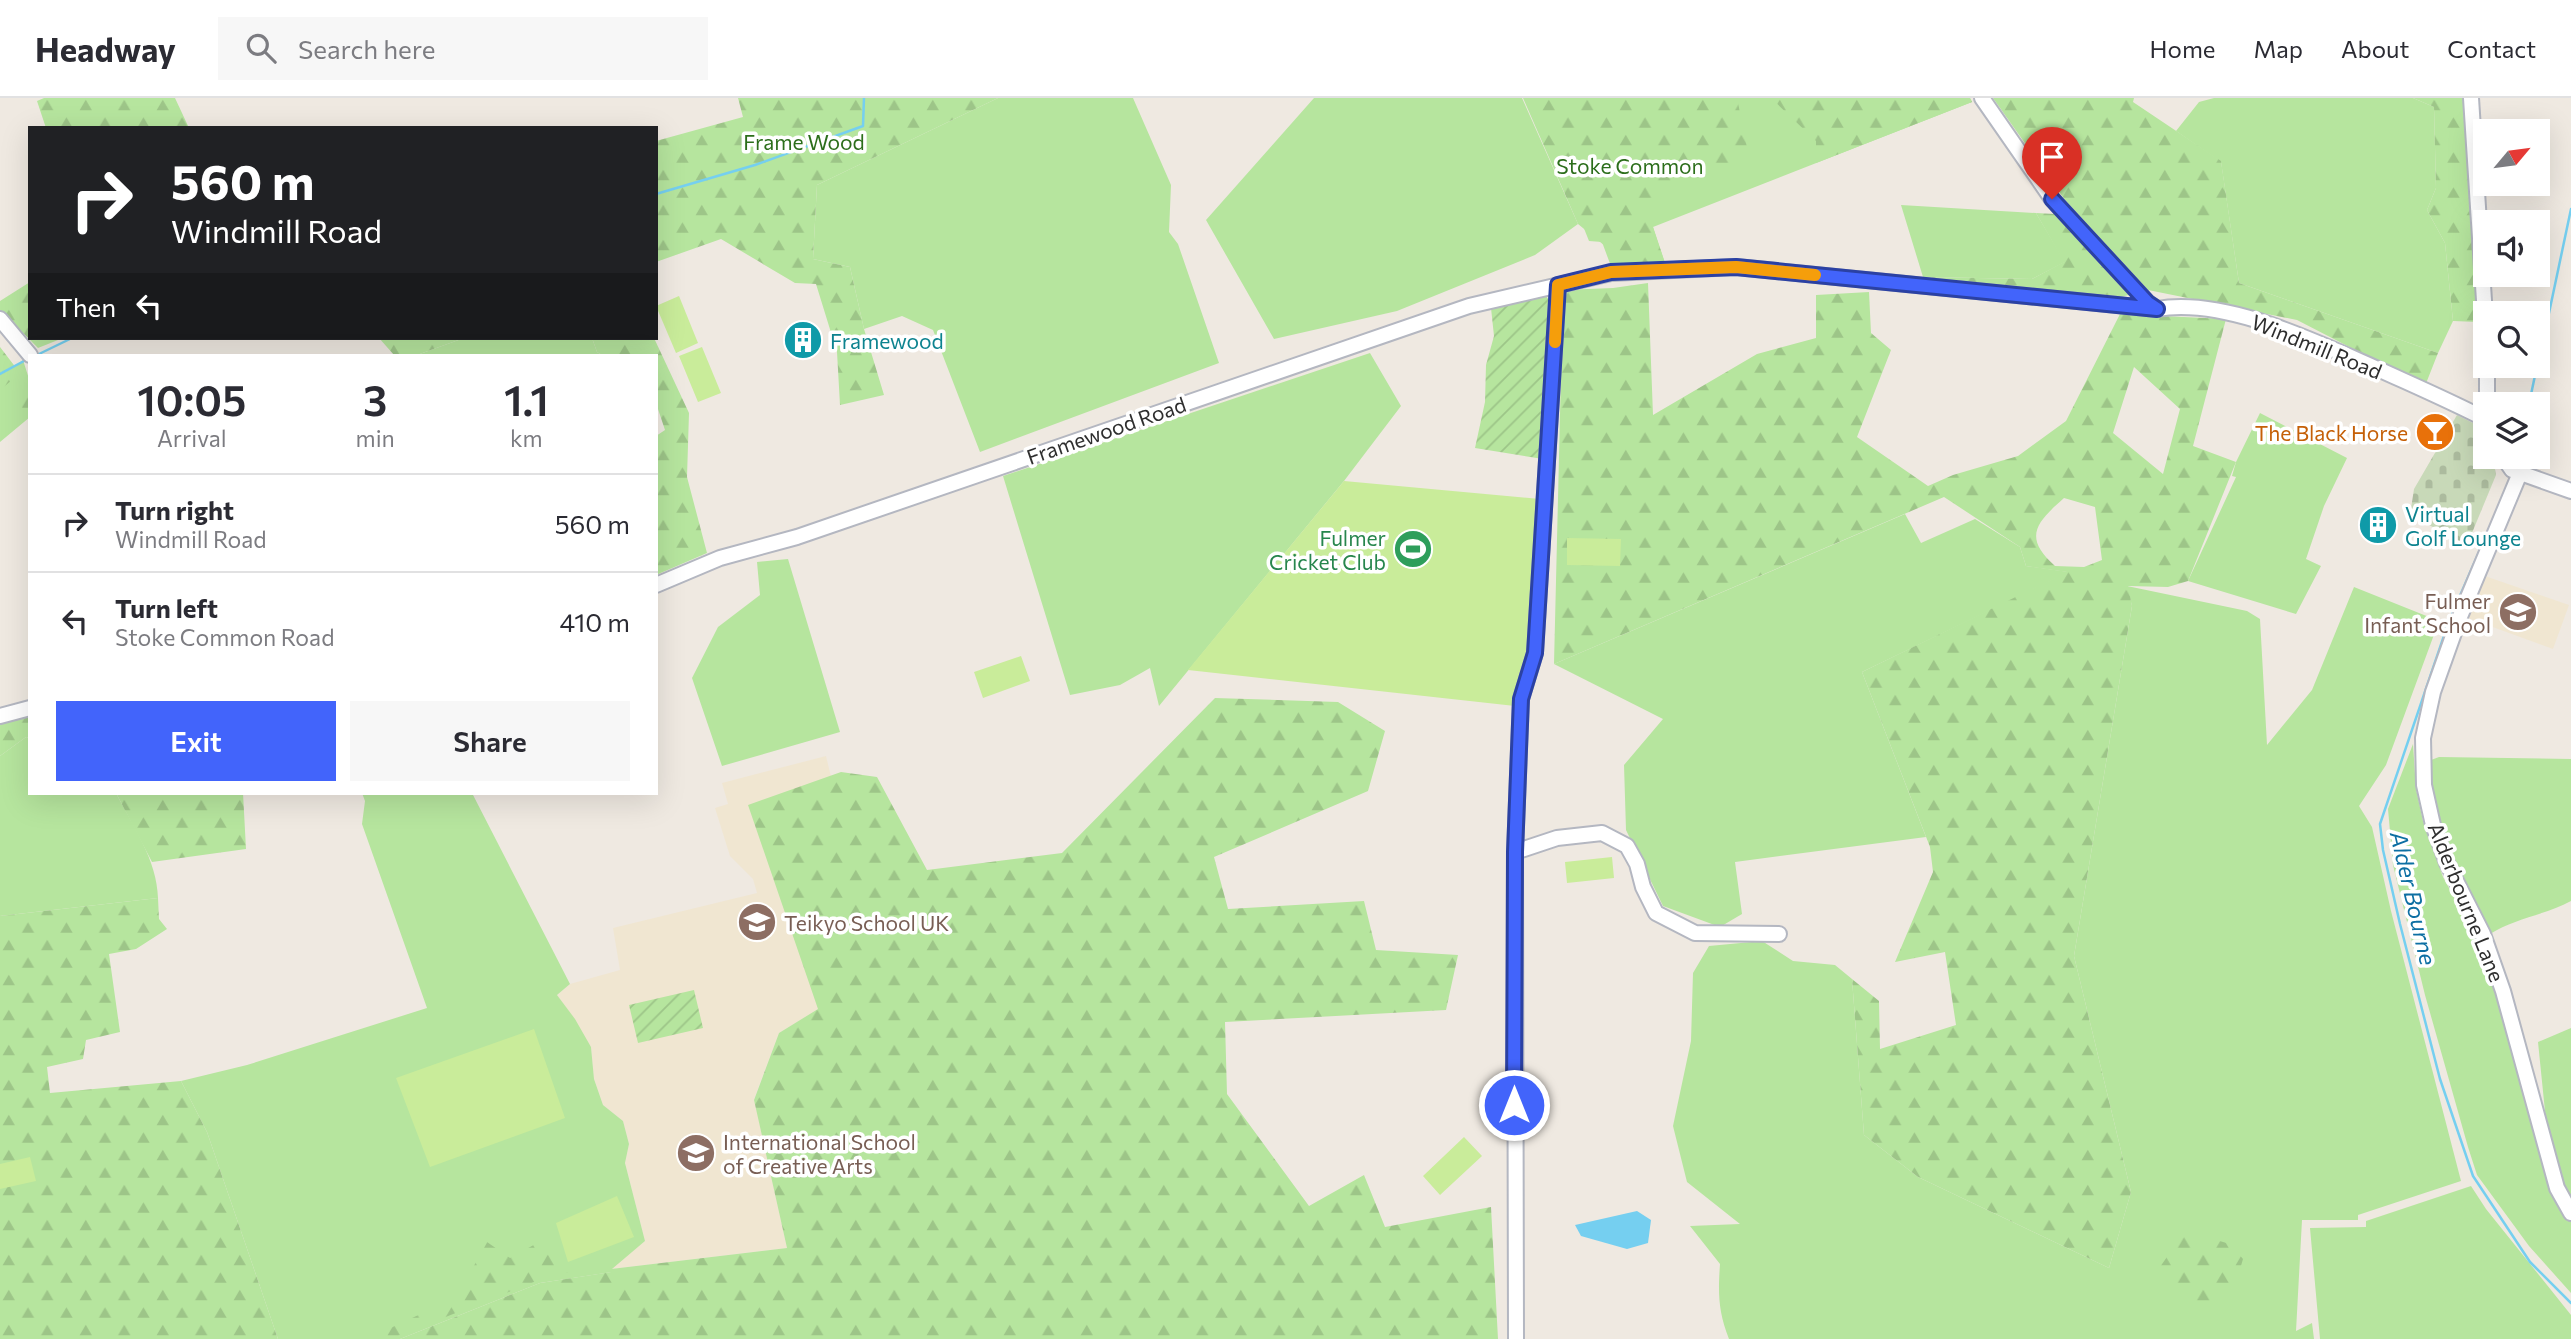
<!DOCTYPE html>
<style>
body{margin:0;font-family:Commissioner,sans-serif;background:#f7f7f7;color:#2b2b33;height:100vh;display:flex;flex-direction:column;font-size:26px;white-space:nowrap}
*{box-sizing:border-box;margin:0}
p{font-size:23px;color:#7c7c81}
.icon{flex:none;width:38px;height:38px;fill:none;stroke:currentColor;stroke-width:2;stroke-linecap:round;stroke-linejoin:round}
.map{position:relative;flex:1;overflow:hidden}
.sheet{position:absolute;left:28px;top:256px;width:630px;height:441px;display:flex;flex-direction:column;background:#fff;border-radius:0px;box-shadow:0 7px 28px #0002}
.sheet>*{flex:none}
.banner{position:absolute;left:28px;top:28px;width:630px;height:214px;border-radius:0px;box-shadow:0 7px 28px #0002;background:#202124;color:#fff;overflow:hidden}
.needle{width:46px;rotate:61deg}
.fabs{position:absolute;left:2473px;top:21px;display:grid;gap:14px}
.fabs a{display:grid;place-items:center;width:77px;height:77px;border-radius:0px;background:#fff;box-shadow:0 7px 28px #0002;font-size:35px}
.pin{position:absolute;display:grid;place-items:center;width:60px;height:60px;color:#fff;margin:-72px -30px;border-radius:50% 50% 50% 0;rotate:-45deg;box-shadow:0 0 7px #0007}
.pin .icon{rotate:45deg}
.me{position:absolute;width:77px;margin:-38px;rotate:0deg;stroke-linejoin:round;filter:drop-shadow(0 0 5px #0008)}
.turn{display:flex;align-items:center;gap:24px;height:147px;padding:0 28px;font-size:32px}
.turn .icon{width:91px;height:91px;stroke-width:2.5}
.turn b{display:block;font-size:49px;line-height:60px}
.then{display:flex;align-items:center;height:66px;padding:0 28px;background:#0003;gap:14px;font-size:26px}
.eta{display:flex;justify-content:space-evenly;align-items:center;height:119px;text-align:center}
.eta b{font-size:42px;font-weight:600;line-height:49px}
.action{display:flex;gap:14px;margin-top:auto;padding:14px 28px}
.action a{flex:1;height:80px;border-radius:0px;background:#4264fb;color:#fff;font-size:28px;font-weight:600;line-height:80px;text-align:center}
.action a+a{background:#f7f7f7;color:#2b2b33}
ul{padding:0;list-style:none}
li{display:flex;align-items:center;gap:21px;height:98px;padding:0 28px;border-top:2px solid #e1e1e2}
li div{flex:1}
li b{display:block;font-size:26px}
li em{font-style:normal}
header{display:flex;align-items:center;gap:42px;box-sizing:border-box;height:98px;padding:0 35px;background:#fff;border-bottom:2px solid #e1e1e2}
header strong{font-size:33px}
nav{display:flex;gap:38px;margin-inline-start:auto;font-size:24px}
.search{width:490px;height:63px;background:#f7f7f7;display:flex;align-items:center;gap:18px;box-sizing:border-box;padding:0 24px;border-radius:0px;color:#7c7c81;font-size:26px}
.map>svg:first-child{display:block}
.education{fill:#f0e6d1}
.grass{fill:#b6e59e}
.forest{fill:url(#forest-firs);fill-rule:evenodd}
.cemetery{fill:url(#cemetery-stones)}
.garden{fill:url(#garden-furrows)}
.pitch{fill:#c9ec9a}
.water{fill:#75cff0}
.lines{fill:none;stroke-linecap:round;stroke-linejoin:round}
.stream{stroke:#75cff0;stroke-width:2.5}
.minor-casing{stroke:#b4b7c1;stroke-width:18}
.minor{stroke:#fff;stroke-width:14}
.route-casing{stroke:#2b41a3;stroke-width:18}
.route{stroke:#4264fb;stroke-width:12}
.slow{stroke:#f59e0b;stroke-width:12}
.labels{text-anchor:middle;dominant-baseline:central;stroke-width:7;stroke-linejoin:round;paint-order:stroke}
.park-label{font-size:21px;fill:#2c6e1b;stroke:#fff}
.culture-label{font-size:21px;fill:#0d838f;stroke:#fff;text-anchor:start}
.street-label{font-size:21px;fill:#2e2e2e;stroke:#fff}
.food-label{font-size:21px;fill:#c56008;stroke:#fff;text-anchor:end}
.leisure-label{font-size:21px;fill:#27864d;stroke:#fff;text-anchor:end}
.education-label{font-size:21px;fill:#785e54;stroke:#fff;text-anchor:start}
.water-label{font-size:23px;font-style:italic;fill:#0d6fa3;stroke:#fff}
</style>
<header>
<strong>Headway</strong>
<div class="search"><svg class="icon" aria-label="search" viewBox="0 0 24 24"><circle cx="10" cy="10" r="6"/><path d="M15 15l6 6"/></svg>Search here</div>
<nav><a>Home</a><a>Map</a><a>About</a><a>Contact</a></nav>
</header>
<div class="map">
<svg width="2571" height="1241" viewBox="0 0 2571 1241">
<defs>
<pattern id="forest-firs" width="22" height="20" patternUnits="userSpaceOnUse" patternTransform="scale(1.75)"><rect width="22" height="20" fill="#b6e59e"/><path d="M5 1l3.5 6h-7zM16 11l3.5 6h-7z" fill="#9dc588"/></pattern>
<pattern id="cemetery-stones" width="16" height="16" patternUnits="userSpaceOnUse" patternTransform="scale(1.75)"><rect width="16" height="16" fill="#c8d9b8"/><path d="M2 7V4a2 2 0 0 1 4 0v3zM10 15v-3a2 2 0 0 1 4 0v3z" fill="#acbb9e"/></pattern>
<pattern id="garden-furrows" width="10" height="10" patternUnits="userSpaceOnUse" patternTransform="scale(1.75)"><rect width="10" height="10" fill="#b6e59e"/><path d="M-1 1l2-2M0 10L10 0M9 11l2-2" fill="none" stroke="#9dc588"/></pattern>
</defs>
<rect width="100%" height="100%" fill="#efe9e1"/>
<!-- education -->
<path class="education" d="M2482 477 2569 507 2553 551 2468 520Z
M826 658 841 720 885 871 779 935 754 1001 787 1150 611 1171 645 1143 625 1065 629 1046 623 1023 603 1007 594 981 591 949 557 897 570 886 620 872 613 830 757 795 753 781 730 758 715 710 728 706 722 685Z"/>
<!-- grass -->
<path class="grass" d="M998 0H1133L1171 87 1169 134 1178 146 1219 265 980 354 933 232 902 218 864 231 850 169 813 161 817 87Z
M1314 0H1522L1578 126 1535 157 1397 213 1274 241 1206 122Z
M1532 0H1970L1972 4 1653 129 1665 165 1612 171 1602 144 1589 143Z
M2214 0H2413L2434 9 2436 90 2427 112 2445 145 2453 223 2438 255 2239 185 2221 64 2176 33 2199 4Z
M1901 107 2036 115 2065 164 2032 181 1923 179Z
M464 240H592L597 254 602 257H417Z
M1370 255 1401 308 1344 383 1159 608 1150 570 1120 587 1070 597 1003 378Z
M23 262 30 284V319L0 344V280Z
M2260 315 2347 360 2324 408 2306 461 2321 468 2296 516 2188 483 2236 379 2232 378 2236 364Z
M1905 416 1921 445 1975 421 2020 449 2026 468 2069 474 1862 574 1926 739 1735 764 1742 816 1720 829 1663 808 1626 732 1624 667 1663 621 1554 566Z
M788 461 840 634 722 668 692 580 718 529 760 497 757 464Z
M2127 488 2247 513 2260 521 2267 647 2312 592 2354 489 2439 523 2386 667 2359 708 2372 729 2391 813 2461 1083 2358 1117V1122H2302L2296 1233 2312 1225 2314 1241H1729C1718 1213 1718 1195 1720 1166L1690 1128 1740 1126 1687 1084 1673 1028 1691 943 1693 875 1709 848 1762 843 1793 863 1835 867 1852 881 1864 1037 1918 1079 2109 1170 2131 1094 2074 858 2132 508Z
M26 639 30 640V695H116C133 728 157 762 158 800L0 818V658Z
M2413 646 2416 691 2423 723 2443 779 2489 863 2571 1116V1195L2529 1148 2477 1077 2468 1049 2425 897 2393 767 2388 711Z
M2439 659 2571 661V803C2545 817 2515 820 2490 836 2468 793 2422 711 2431 662Z
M362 695H472L570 886 557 897 575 921 591 949 594 981 603 1007 623 1023 629 1046 625 1065 645 1143 612 1171V1174L540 1185 400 1241H278L207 1034 181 983 247 967 427 910 362 726 365 703Z
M2571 930V1101L2567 1095 2546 1023 2538 944Z
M2471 1088 2486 1111 2571 1217V1241H2320L2310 1130 2366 1129V1123Z"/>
<!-- forest -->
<path class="forest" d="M44 0H175L189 30H46L37 3Z
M738 0H998L817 87 813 161 850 169 864 231 884 297 840 307 837 254 816 186 795 185 721 141 656 164V43L743 19Z
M1523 0H1737L1750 64 1653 93V129L1665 165 1632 170 1578 126Z
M1771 0H1970L1972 4 1816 65V43Z
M1993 0H2134L2133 4 2221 63 2239 185 2438 255 2425 288 2297 222 2148 192 2084 129Z
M2413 0H2467L2478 224 2453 223 2445 145 2427 112 2436 90 2434 9Z
M2036 115 2055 116 2129 197 2120 199 2018 196 1923 179 2032 181 2064 164Z
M30 184V240H63L38 250 0 212V203Z
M1648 185 1653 317 1757 256 1816 240V197L1869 194 1871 235 1891 252 1857 339 1928 388 1953 377 2018 358 2066 323 2120 216 2226 221 2193 348 2236 364 2188 483 2168 489 2128 488 2132 508 2074 858 2131 1094 2109 1170 1918 1079 1864 1037 1852 881 1879 903 1880 951 1956 927 1945 854 1895 864 1933 774 1930 749 1862 574 2067 474 2026 468 2020 449 1944 399 1554 566 1563 192 1613 190ZM2134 269 2180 311 2163 376 2113 335ZM2064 400 2095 409 2102 462 2084 469 2055 468C2022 439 2037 424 2064 400Z
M379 240H378H464L417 257H394Z
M592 240H654L689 315 687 379 707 455 656 477V338L665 332 656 305V257H602L597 254Z
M0 249 30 288V315L25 319 12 282 0 292Z
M1215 600 1338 604 1385 633 1368 693 1214 759 1228 811 1364 803 1376 852 1458 857 1446 912 1225 924 1227 996 1309 1108 1364 1077 1385 1129 1491 1109 1498 1241H400L540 1185 611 1174V1171L787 1150 754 1002 779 935 818 911 748 707 841 674 877 679 927 772 1062 755Z
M30 617V640L26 639 0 658V624Z
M116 695H243L246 751 152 764Z
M158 800 159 821 167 831 136 851 109 856 120 934 86 942 83 961 47 969 50 995 181 983 207 1034 278 1241H0V818Z
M2185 1133 2230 1146 2243 1161 2233 1195 2208 1214 2178 1202 2160 1169Z
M550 1138 570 1174 549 1178 390 1241H367L457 1199 487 1144 510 1160Z"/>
<!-- cemetery -->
<path class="cemetery" d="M2457 317 2485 331V359H2493L2496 377 2467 447 2410 417 2414 391Z"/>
<!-- garden -->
<path class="garden" d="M1546 198 1553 208 1543 361 1475 350 1485 304 1486 267 1494 238 1491 210Z
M694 892 703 930 638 945 629 907Z"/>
<!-- pitch -->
<path class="pitch" d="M679 198 698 245 676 255 656 208Z
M702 249 721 295 698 304 679 258Z
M1344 383 1540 401 1530 536 1515 608 1188 572Z
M1567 440 1621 441 1620 468 1567 467Z
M1021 558 1030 583 983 600 974 574Z
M1612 759 1614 780 1567 785 1565 764Z
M534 931 565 1020 430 1069 396 980Z
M1464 1039 1482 1058 1440 1097 1423 1078Z
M30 1059 36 1083 0 1091V1066Z
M617 1098 634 1139 568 1164 556 1125Z"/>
<!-- water -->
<path class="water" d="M1637 1113 1651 1122 1648 1145 1627 1151 1581 1138 1575 1127Z"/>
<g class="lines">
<!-- stream -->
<path class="stream" d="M656 96 755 67 863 28 864 0
M39 256 72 240
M2538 267 2571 111
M0 276 24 263
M2529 306 2537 268
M2489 431 2449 523 2380 726 2383 752 2400 826 2440 981 2473 1078 2530 1164 2571 1205"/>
<!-- minor casing -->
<g class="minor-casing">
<path id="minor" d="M1982 0 2052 101 2148 205 2157 211
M2471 0 2485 218
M0 221 30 257
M2487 306V268
M2503 359 2512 372 2571 393
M2520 375 2459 521 2433 594 2423 640 2424 687 2433 727 2447 765 2483 836 2503 893 2557 1090 2571 1115
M656 487 720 460 797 439 1469 208 1611 175 1736 169 2157 211C2225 199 2316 244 2378 271 2413 287 2450 303 2485 321
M0 618 30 610
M1515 754 1557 740 1602 735 1627 748 1637 766 1643 789 1656 815 1695 835 1779 836
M1516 1241 1515 754 1521 601 1535 555 1558 187"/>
</g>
<!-- minor -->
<use href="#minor" class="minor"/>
</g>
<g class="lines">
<!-- route casing -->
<g class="route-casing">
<path id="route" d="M1514 1007 1515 754 1519 651 1521 601 1535 555 1558 187 1611 174 1736 169 2157 211 2148 205 2052 101"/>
</g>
<!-- route -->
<use href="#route" class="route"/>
<!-- slow -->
<path class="slow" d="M1555 244 1558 187 1611 174 1736 169 1815 177"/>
</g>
<!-- icons -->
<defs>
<g id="building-disc" transform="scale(2.0125)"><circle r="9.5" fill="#0f9aa8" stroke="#fff"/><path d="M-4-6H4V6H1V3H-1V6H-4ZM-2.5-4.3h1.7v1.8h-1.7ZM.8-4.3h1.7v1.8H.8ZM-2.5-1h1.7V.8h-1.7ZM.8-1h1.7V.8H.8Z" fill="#fff"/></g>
<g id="bar-disc" transform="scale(2.0125)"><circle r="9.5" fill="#e8710a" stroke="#fff"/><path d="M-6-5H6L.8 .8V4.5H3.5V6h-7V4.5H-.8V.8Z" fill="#fff"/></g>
<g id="stadium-disc" transform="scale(2.0125)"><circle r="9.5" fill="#2e9e5b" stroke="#fff"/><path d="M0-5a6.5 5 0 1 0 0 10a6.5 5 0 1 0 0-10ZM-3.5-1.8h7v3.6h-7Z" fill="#fff"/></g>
<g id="school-disc" transform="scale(2.0125)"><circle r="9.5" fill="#8d6e63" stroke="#fff"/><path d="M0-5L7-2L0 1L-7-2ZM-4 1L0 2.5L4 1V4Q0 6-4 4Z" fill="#fff"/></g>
</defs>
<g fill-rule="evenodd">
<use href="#building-disc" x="803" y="242"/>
<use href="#bar-disc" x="2435" y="334"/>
<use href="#building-disc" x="2378" y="427"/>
<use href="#stadium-disc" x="1413" y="451"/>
<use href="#school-disc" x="2518" y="514"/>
<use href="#school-disc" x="757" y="824"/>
<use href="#school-disc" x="696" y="1055"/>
</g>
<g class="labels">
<!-- park labels -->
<g class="park-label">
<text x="804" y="43">Frame Wood</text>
<text x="1630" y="67">Stoke Common</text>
</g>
<!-- culture labels -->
<g class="culture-label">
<text x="830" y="242">Framewood</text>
<text x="2405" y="415">Virtual<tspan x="2405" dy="24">Golf Lounge</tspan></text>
</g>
<!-- street labels -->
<g class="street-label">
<text transform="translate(2317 248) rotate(22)">Windmill Road</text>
<text transform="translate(1106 332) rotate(-19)">Framewood Road</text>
<text transform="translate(2467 804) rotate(68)">Alderbourne Lane</text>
</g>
<!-- food labels -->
<g class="food-label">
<text x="2408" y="334">The Black Horse</text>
</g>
<!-- leisure labels -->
<g class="leisure-label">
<text x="1386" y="439">Fulmer<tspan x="1386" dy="24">Cricket Club</tspan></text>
</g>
<!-- education labels -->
<g class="education-label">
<text x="2491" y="502" text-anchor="end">Fulmer<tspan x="2491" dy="24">Infant School</tspan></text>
<text x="784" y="824">Teikyo School UK</text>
<text x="723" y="1043">International School<tspan x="723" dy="24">of Creative Arts</tspan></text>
</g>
<!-- water labels -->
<g class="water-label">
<text transform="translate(2414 800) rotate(77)">Alder Bourne</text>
</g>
</g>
</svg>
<div class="fabs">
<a><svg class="needle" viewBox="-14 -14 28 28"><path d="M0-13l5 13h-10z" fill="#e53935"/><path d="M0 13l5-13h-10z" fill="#7c7c81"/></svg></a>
<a><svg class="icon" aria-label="sound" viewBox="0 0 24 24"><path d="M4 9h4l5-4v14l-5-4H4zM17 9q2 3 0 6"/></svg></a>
<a><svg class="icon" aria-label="search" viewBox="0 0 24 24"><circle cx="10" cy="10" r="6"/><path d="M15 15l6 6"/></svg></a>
<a><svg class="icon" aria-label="layers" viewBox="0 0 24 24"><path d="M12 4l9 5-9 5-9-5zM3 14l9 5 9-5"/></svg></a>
</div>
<div class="pin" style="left:2052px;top:101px;background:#d93025"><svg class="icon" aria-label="arrive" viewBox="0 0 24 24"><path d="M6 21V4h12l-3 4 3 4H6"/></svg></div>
<svg class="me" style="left:1514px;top:1007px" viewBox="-20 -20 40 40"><circle r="17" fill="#4264fb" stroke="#fff" stroke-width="3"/><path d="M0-11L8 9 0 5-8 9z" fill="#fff"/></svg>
<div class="banner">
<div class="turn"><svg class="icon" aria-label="right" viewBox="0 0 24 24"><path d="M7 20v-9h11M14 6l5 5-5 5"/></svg><div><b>560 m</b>Windmill Road</div></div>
<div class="then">Then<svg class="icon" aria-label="left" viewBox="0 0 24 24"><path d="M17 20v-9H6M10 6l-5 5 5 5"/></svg></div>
</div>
<section class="sheet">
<div class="eta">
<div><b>10:05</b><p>Arrival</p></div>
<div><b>3</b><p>min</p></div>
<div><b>1.1</b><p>km</p></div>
</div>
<ul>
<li><svg class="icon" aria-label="right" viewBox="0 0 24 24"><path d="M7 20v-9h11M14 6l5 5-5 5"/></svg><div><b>Turn right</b><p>Windmill Road</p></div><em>560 m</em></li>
<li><svg class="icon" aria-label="left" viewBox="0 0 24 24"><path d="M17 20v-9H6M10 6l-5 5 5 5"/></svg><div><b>Turn left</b><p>Stoke Common Road</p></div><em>410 m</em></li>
</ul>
<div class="action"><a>Exit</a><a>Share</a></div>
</section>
</div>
